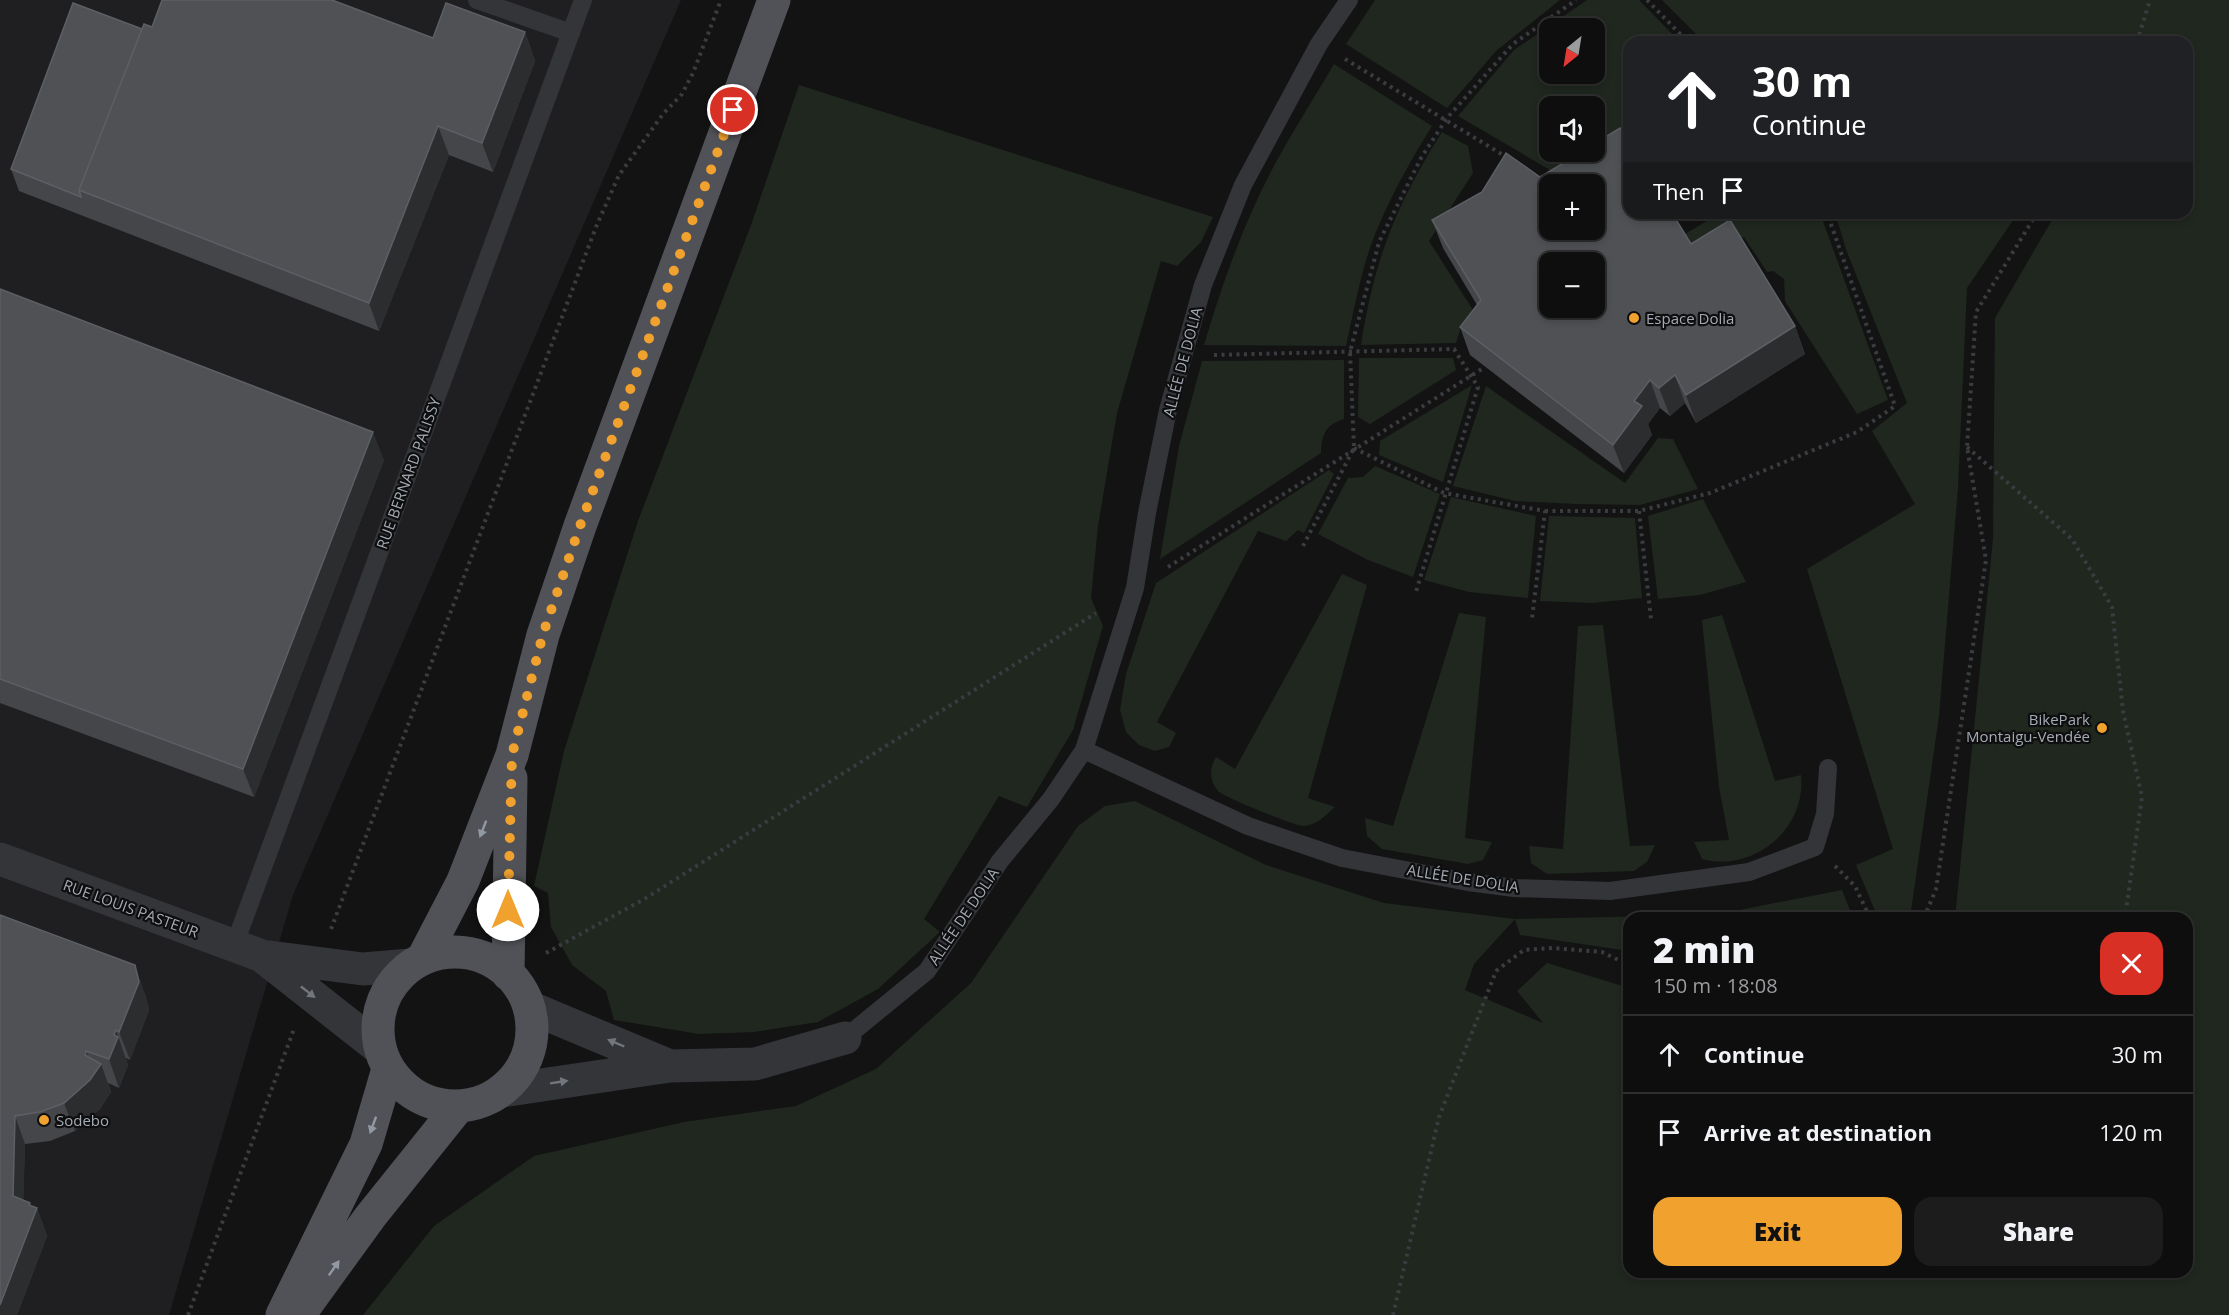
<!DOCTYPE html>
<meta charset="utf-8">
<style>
body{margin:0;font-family:"Open Sans",sans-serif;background:#1c1c1d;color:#f1f3f6;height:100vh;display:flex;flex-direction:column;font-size:22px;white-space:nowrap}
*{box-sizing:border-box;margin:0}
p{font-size:20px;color:#9b9c9e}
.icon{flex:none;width:33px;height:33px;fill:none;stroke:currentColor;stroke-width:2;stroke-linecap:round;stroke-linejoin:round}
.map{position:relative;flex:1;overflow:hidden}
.sheet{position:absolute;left:1623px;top:912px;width:570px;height:366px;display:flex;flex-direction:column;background:#0e0e0f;border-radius:18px;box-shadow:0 3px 9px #0003,0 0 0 2px #2e2e2f}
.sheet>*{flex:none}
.top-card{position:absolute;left:1623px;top:36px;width:570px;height:183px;border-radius:18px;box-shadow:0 3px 9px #0003,0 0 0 2px #2e2e2f;background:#202124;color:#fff;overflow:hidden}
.needle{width:39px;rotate:210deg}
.controls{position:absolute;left:1539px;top:18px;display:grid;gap:12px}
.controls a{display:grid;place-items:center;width:66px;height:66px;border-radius:12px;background:#0e0e0f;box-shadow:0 3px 9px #0003,0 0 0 2px #2e2e2f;font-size:30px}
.pin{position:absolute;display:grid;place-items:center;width:51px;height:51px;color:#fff;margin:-26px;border:3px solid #fff;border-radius:50%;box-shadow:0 2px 6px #0007}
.me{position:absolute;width:66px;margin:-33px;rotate:0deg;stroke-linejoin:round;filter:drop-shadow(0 0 4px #0008)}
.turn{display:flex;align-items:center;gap:21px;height:126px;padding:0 30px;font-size:27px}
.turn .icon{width:78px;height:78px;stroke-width:2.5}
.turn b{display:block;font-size:42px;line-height:51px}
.then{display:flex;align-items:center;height:57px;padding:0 30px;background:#0003;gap:12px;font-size:22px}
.round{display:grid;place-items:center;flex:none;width:63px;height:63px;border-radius:18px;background:#1c1c1d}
.summary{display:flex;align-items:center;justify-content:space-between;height:102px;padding:0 30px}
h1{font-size:36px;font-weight:800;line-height:45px}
.button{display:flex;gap:12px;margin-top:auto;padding:12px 30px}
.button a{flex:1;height:69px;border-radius:18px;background:#f1a12e;color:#111;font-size:24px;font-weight:800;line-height:69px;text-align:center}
.button a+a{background:#1c1c1d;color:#f1f3f6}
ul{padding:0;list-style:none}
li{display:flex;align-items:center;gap:18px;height:78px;padding:0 30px;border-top:2px solid #2e2e2f}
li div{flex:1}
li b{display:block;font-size:22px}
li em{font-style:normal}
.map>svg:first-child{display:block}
.built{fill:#1f1f21}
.green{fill:#1f271f;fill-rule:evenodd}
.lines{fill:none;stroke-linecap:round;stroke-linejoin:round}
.path{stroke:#3a3c40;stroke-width:4;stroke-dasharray:3 4.5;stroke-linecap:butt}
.lane{stroke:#343539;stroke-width:18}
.street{stroke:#343539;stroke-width:33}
.primary{stroke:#505258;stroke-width:33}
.wall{fill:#444649}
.shaded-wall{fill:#2c2d2f}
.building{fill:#4f5155;stroke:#5c5f64;stroke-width:1.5;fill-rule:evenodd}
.oneway{fill:#9399a2}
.oneway2{fill:#72767d}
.route{stroke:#f1a12e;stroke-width:10;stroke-dasharray:0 18}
.poi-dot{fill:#f1a12e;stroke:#0e0e0f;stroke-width:2}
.labels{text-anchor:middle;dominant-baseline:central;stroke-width:4.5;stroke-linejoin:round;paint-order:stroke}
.poi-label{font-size:15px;fill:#a4abb5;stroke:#0e0e0f;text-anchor:start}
.street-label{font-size:15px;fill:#a4abb5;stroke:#0e0e0f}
</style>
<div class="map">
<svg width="2229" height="1315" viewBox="0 0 2229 1315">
<rect width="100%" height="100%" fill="#131314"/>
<!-- built -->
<path class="built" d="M0 0H681L293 895 169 1315H0Z"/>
<!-- green -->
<path class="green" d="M1375 0H1560L1496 51 1447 108 1346 44Z
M1587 0H1639L1680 42H1629V153L1574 184 1458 116 1514 50ZM1550 28H1594V74H1550ZM1550 106H1594V152H1550Z
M1662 0H2229V1315H363L434 1226 534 1156 684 1122 796 1106 876 1069 971 983 1078 826 1105 806 1135 801 1266 865 1384 903 1515 919 1714 915 1842 890 1853 918H1629V951L1520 935 1515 919 1474 964 1465 990 1543 1023 1517 991 1547 963 1629 988V1272H2187V918H1955L1993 539 1995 318 2056 213H2187V42H1704Z
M1334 64 1432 126C1412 158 1394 190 1379 225 1362 263 1355 306 1346 346L1204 345C1222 284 1245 219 1276 162 1294 129 1315 97 1334 64Z
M799 85 1213 217 1201 242 1177 266 1161 261 1117 413 1098 526 1091 598 1103 626 1073 730 1027 807 999 796 924 919 940 932 878 989 818 1022 754 1032 699 1034 614 1020 606 991 572 965 551 927 548 893 534 886 564 751 638 521 751 225Z
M1442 132 1468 146 1473 173 1429 241 1473 310 1461 327 1456 343 1361 345C1374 260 1396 205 1442 132Z
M1720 213H1820L1888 400 1857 414 1785 301 1784 279 1773 271 1767 272 1744 237 1702 262 1685 234Z
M1835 213H2018L1967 288 1958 488 1939 716 1910 918H1878L1856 865 1893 849 1807 569 1915 504 1872 431 1907 403 1847 252Z
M1359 358H1453L1456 370 1370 424 1358 417Z
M1344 360V419C1325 425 1322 434 1321 453L1160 559 1179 446 1202 361Z
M1472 385 1443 482 1379 455 1380 441Z
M1486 386 1625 483 1658 438 1673 439 1698 489 1640 505 1576 504 1515 501 1453 486Z
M1375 466 1440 494 1413 577 1368 560 1318 534 1348 478 1363 477Z
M1329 470 1334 474 1304 533 1298 530 1286 541 1258 531 1157 722 1176 733 1169 747 1155 751 1139 745 1126 732 1120 710 1126 674 1156 583Z
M1451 497 1536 516 1528 598 1469 592 1424 580Z
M1703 499 1746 582 1700 595 1658 599 1648 516Z
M1549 516 1635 518 1642 598 1592 603 1540 601Z
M1342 574 1367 585 1308 798 1335 807C1326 815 1317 825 1304 826 1294 826 1224 797 1218 791 1209 780 1209 769 1216 757L1235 769Z
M1459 613 1486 617 1465 838 1492 842 1483 860 1468 864 1382 849 1367 836 1365 818 1393 826Z
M1722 615 1775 781 1801 775C1807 828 1754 873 1702 859L1694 842 1729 840 1719 787 1702 620Z
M1603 625 1630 846 1655 845 1647 862 1634 871 1547 874 1531 863 1529 846 1563 849 1578 626Z"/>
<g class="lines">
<!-- path -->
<path class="path" d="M1647 0 1688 42
M2137 42 2150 0
M1345 59 1508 158
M1214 355 1454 349 1478 387 1415 595
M1967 447 2072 539 2112 607 2123 711 2142 797 2125 918
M1354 448 1444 493 1545 511 1532 619
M1545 511H1639L1710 493 1857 432 1895 406 1827 213
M1639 511 1651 619
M1303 546 1354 448 1350 352 1379 242 1421 158 1447 118 1513 44 1576 0
M1168 567 1485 367
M1835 866 1855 886 1870 918
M1924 918 1936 889 1986 560 1967 447 1976 312 2037 213
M331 929 596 227 619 175 663 114 682 94 693 73 721 0
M546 953 646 898 1096 613
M188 1315 294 1029
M1393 1315 1439 1117 1496 971 1524 950 1552 948 1602 952 1629 965"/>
<!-- lane -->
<path class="lane" d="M477 0 571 33
M1084 750 1135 588 1147 513 1168 410 1203 285 1243 185 1319 44 1349 0
M234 946 583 0
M845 1038 927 971 1000 861 1051 799 1084 750 1248 826 1342 858 1468 882 1514 888 1610 891 1749 872 1815 847 1825 814 1828 768"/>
<!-- street -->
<path class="street" d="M0 859 262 956 363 969 411 965
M262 956 380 1049
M529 1007 670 1066
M501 1091 670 1066 755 1064 845 1038"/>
<!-- primary -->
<path class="primary" d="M378 1029a77 77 0 1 1 154 0a77 77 0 1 1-154 0Z
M423 958 463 881 512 755 543 635 580 526 774 0
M508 974 511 778
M282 1315 366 1144 388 1069
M299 1315 370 1217 459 1106"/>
</g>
<!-- wall -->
<path class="wall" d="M152 27 433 38 525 32 535 61 493 172 449 155 379 331 19 191 11 169 142 29Z
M1540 177 1691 244 1795 326 1805 354 1696 423 1685 403 1670 416 1660 408 1648 424 1652 435 1624 473 1470 355 1460 327 1477 305 1443 248 1432 220Z
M0 289 384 460 254 797 0 703Z
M0 915 145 994 149 1010 130 1060 126 1058V1059L128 1065 119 1088 108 1083 111 1092 100 1109 75 1131 50 1141 25 1144 23 1200 30 1203 31 1206 37 1208 47 1236 17 1315Z"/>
<!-- shaded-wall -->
<path class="shaded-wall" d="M525 32 535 61 493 172 482 143Z
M438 126 449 155 379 331 369 303Z
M1795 326 1805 354 1696 423 1686 395Z
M1675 375 1685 403 1670 416 1659 388Z
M1650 380 1660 408 1648 424 1652 435 1624 473 1613 445 1634 401Z
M373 432 384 460 254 797 243 769Z
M135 965 145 994 149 1010 130 1060 119 1032Z
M116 1030 128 1065 119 1088 109 1059 114 1035Z
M86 1051 94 1073 101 1064 111 1092 100 1109 75 1131 64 1103Z
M15 1116 25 1144 23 1224 13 1196Z
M30 1203 35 1214 37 1208 47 1236 17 1315H0V1305Z"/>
<!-- building -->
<path class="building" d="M162 0H332L433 38 446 3 525 32 482 143 438 126 369 303 79 190 144 24 152 27Z
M73 3 142 29 79 190 81 197 11 169Z
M1620 128 1629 143V213H1672L1691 244 1730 220 1795 326 1686 395 1675 375 1659 388 1650 380 1634 401 1642 406 1613 445 1460 327 1481 300 1432 220 1482 192 1506 153 1540 177 1582 152H1594V144ZM1550 184H1594V230H1550ZM1550 262H1594V308H1550Z
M0 289 373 432 243 769 0 679Z
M0 915 135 965 139 982 119 1032 116 1030 114 1035 118 1037 109 1059 86 1051 85 1055 101 1064 90 1080 64 1103 40 1112 15 1116 13 1196 30 1203 29 1205 37 1208 0 1305Z"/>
<!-- one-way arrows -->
<defs><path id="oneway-solid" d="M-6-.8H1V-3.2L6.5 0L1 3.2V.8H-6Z" transform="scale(1.5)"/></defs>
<g class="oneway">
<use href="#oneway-solid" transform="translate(483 829) rotate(111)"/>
<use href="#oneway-solid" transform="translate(373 1125) rotate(110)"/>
<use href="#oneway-solid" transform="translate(334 1268) rotate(-55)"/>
</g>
<g class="oneway2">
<use href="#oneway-solid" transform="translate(308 992) rotate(38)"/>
<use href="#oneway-solid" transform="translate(616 1043) rotate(-157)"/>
<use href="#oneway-solid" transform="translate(559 1082) rotate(-9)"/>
</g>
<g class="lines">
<!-- route -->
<path class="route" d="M508 910 512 755 543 634 580 526 733 110"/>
</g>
<!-- markers -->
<g class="poi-dot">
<circle cx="1634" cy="318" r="6"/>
<circle cx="2102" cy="728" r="6"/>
<circle cx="44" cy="1120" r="6"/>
</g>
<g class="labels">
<!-- poi labels -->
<g class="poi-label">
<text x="1646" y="318">Espace Dolia</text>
<text x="2090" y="719" text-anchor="end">BikePark<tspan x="2090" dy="17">Montaigu-Vendée</tspan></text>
<text x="56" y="1120">Sodebo</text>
</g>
<!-- street labels -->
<g class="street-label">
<text transform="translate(1182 362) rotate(-75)">ALLÉE DE DOLIA</text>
<text transform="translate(408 473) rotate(-70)">RUE BERNARD PALISSY</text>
<text transform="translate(1463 878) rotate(9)">ALLÉE DE DOLIA</text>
<text transform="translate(131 908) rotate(20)">RUE LOUIS PASTEUR</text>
<text transform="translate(963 916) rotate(-56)">ALLÉE DE DOLIA</text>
</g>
</g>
</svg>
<div class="controls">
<a><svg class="needle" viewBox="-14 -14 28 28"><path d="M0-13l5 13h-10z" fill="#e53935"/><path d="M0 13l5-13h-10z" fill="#9b9c9e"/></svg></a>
<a><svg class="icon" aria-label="sound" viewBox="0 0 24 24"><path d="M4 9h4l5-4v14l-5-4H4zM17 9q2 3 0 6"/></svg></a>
<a>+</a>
<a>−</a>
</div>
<div class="pin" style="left:733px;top:110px;background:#d93025"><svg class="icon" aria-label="arrive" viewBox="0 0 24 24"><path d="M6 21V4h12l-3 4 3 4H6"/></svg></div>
<svg class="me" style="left:508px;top:910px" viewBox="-20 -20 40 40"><circle r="19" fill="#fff"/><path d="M0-13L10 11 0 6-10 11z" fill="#f1a12e"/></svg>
<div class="top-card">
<div class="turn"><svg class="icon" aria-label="ahead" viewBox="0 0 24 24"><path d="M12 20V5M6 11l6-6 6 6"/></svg><div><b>30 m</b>Continue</div></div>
<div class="then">Then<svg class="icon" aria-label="arrive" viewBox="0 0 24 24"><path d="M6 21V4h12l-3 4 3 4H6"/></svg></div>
</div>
<section class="sheet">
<div class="summary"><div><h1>2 min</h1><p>150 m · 18:08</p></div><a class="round" style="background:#d93025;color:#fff"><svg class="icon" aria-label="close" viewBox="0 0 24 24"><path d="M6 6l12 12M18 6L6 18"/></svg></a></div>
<ul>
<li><svg class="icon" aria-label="ahead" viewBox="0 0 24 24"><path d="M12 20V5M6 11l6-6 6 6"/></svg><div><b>Continue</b></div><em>30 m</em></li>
<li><svg class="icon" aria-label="arrive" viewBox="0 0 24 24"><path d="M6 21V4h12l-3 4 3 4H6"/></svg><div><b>Arrive at destination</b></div><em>120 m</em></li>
</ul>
<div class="button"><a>Exit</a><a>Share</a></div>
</section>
</div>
